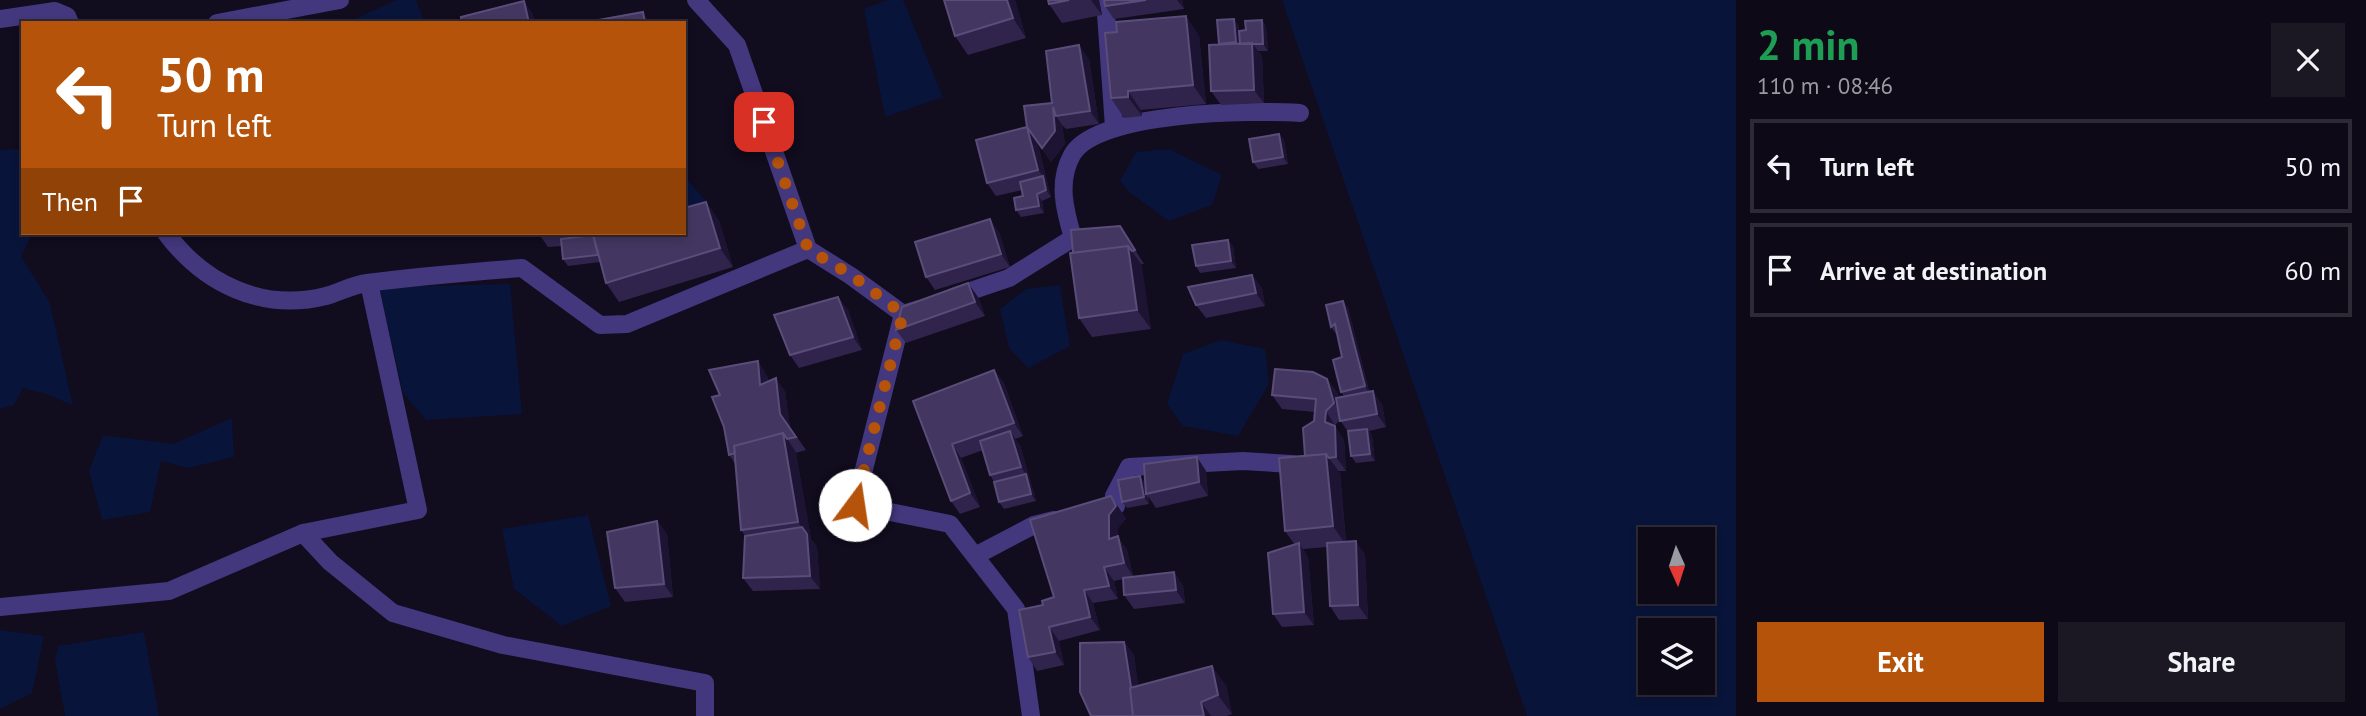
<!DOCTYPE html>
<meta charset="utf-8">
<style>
body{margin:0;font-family:"PT Sans",sans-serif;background:#1b1723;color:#f1f3f6;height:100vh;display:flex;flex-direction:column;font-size:26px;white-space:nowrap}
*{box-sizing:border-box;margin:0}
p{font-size:23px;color:#9a9aa1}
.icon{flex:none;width:38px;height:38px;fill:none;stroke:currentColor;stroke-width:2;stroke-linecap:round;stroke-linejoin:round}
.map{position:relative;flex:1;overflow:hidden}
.sheet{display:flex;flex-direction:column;background:#0d0916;width:630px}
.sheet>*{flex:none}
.top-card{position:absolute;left:21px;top:21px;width:665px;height:214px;border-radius:0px;box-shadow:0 4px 10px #0003,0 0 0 2px #2d2a35;background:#b45309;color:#fff;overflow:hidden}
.needle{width:46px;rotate:177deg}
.tools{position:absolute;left:1638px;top:527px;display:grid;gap:14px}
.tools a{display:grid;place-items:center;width:77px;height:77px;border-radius:0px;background:#0d0916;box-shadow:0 4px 10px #0003,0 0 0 2px #2d2a35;font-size:35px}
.pin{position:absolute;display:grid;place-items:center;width:60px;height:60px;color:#fff;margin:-30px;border-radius:14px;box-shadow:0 4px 10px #0006}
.me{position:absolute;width:77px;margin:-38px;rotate:14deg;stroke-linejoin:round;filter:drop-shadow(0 0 5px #0008)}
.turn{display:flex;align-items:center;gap:24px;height:147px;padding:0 21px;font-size:32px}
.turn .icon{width:91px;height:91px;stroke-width:2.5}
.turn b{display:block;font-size:49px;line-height:60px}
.then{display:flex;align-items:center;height:66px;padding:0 21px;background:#0003;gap:14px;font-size:26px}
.round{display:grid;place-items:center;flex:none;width:74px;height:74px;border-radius:0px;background:#1b1723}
.headline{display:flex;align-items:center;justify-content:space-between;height:119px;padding:0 21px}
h1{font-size:42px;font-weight:800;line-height:52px;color:#1e9e55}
.action{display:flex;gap:14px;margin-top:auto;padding:14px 21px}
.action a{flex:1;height:80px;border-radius:0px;background:#b45309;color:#fff;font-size:28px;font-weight:800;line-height:80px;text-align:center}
.action a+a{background:#1b1723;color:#f1f3f6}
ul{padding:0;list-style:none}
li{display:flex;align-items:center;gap:21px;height:94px;margin:0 14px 10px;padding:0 7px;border:4px solid #2d2a35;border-radius:0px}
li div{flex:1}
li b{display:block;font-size:26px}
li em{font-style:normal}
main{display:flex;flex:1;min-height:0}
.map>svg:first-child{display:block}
.water{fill:#09143a;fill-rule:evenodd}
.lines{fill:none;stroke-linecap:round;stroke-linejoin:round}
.minor{stroke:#43377d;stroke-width:18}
.wall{fill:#31244c}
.shaded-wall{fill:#1d1332}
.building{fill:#433660;stroke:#5a4d79;stroke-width:2}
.route{stroke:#b45309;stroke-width:12;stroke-dasharray:0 21.6}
</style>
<main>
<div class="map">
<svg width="1736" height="716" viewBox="0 0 1736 716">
<rect width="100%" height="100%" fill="#110c1e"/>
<!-- water -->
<path class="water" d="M397 0H416L425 23H345Z
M887 0H903L943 97 885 117 864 9Z
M1282 0H1736V716H1527ZM1650 539H1703V592H1650ZM1650 630H1703V682H1650Z
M23 149V233H33L21 256 50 303 73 406 50 395 23 388 14 405 0 409V150Z
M1169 149 1222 175 1212 205 1169 221 1129 192 1120 181 1136 152Z
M684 175 708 204 709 209 684 216Z
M510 284 522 414 426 420 403 393 379 287Z
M1060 285 1070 346 1028 368 1009 348 1000 309 1026 289Z
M1221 340 1265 349 1269 384 1238 436 1183 426 1167 404 1183 354Z
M232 418 234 457 188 468 161 461 150 512 102 520 89 471 103 435 173 444Z
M588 515 611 606 562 626 514 589 502 529Z
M0 630 44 636 32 693 0 709Z
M144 632 159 716H65L55 660 58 646Z"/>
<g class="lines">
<!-- minor -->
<path class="minor" d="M696 0 737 45 808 249 851 276 903 314 920 309
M1105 0 1114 127
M0 19 55 11 67 16 70 23
M217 23 340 0
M166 233C204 284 262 312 326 296 340 292 352 285 367 283 418 276 470 272 522 268L600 325 627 324 808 249
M953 297 1009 278 1073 238C1065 211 1057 182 1072 155 1096 111 1254 110 1300 113
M903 314 855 505 950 524 1016 609 1031 716
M1098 510 1116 506 1114 496 1129 467 1243 461 1292 464
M303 533 418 510 369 283
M975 556 1034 525 1054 520
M0 607 169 591 303 533 330 562 393 613 503 645 705 683V716"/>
</g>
<!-- wall -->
<path class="wall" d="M944 0H1015L1026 38 968 55 955 36Z
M1048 0H1099L1102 15 1062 23 1049 4Z
M1104 0H1182L1184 9 1114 19 1105 6Z
M1262 20 1266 27 1268 51H1258L1262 56 1264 103 1221 105 1211 91 1219 44 1239 26V31L1246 30Z
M1199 35 1206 104 1141 110 1142 116 1124 118 1111 98Z
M1089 59 1099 124 1066 129 1062 125 1065 144 1051 162 1037 141 1051 197 1042 201 1044 213 1021 217 1016 210 1023 196 1022 190 996 196 987 183 1027 127 1052 103Z
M1279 134 1284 140 1288 164 1258 169 1253 162Z
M706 202 719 221 733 267 619 302 606 283 600 262 568 266 563 259 562 246 548 247 539 234 684 233Z
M999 232 1010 267 935 290 926 277Z
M1129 240 1144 264H1141L1151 329 1092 337 1079 318Z
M1228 240 1233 246 1236 268 1200 273 1196 266Z
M1252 275 1262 288 1265 306 1206 318 1196 305Z
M838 297 848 310 862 350 799 368 790 355Z
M978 297 985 316 906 343 896 330Z
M1348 308 1369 391 1382 404 1386 427 1369 431 1372 436 1375 461 1356 463 1351 456 1348 432 1340 420 1335 425V427L1344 440 1346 471H1338L1340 473 1346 542 1365 554 1368 619 1339 620 1330 606 1327 547 1303 549 1308 557 1314 625 1282 627 1273 614 1295 545 1285 531 1314 421 1315 412 1282 409 1272 395 1327 379 1337 392 1338 397 1344 396 1341 392 1342 357 1337 333 1336 334 1331 327Z
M994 370 1004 383 1023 436 1015 439 1020 445 1036 501 1004 509 999 502 994 482 990 475 983 450 961 458 980 507 960 514 951 501 913 401Z
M767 375 768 382 785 391 790 427 806 450 796 453 811 539 817 547 820 589 753 591 743 578 745 536 741 530 736 465 729 455 720 395Z
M1206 471 1208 496 1156 508 1148 496 1149 504 1127 508 1122 502 1140 476 1145 483Z
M1111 496 1126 519 1118 528V537L1127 550 1133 576 1126 578 1174 572 1183 586 1185 603 1134 609 1124 595 1123 579 1114 581 1118 599 1093 603 1100 630 1059 641 1064 665 1037 671 1028 657 1043 605 1054 597Z
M657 521 667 534 673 597 625 602 615 588Z
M1124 642 1134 655 1138 686 1226 685 1232 714 1227 716H1091Z"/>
<!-- shaded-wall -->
<path class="shaded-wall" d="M1007 0H1015L1026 38 1013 18Z
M1091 0H1099L1102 15Z
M1177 0H1182L1184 9Z
M524 1 533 14 535 23H529Z
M643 12 650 23H645Z
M1186 16 1199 35 1206 104 1193 85Z
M1234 19 1239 26 1241 49 1236 42Z
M1262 20 1266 27 1268 51 1263 44Z
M1252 43 1262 56 1264 103 1254 90Z
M1079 45 1089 59 1099 124 1090 111Z
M1128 91 1141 110 1142 116 1128 97Z
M1053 107 1056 116 1062 125 1065 144 1051 162 1042 148Z
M1027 127 1037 140 1051 197 1046 190 1043 176 1038 170Z
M1279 134 1284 140 1288 164 1283 157Z
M1037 194 1042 201 1044 213 1039 206Z
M706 202 719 221 733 267 720 248Z
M990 219 999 232 1010 267 1001 254Z
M1228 240 1233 246 1236 268 1231 261Z
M1128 246 1142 265 1151 329 1137 310Z
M1252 275 1262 288 1265 306 1256 293Z
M968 283 978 297 985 316 975 302Z
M838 297 848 310 862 350 853 337Z
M1343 301 1348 308 1369 393 1365 386Z
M758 361 767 375 769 399 760 385Z
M994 370 1004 383 1023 436 1014 423Z
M776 378 785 391 790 427 780 414Z
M1327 379 1337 392 1344 416 1334 403Z
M1373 391 1382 404 1386 427 1377 414Z
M1326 411 1344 440 1346 471 1336 457 1325 422Z
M1367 429 1372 436 1375 461 1370 454Z
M1010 431 1020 445 1036 501 1031 494 1026 474 1021 467Z
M783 433 796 452 811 539 817 547 820 589 810 576 807 535 798 522Z
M952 444 961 458 980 507 970 493Z
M1326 454 1340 473 1346 545 1333 526Z
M1197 457 1206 471 1208 496 1199 482Z
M1140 476 1145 483 1146 494 1149 504 1144 497Z
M1111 496 1126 519 1118 528V537L1127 550 1133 576 1109 539V515Z
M657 521 667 534 673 597 664 584Z
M1356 541 1365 554 1368 619 1358 605Z
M1299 543 1308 557 1314 625 1304 612Z
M1104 567 1114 581 1118 599 1109 586Z
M1174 572 1183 586 1185 603 1176 590Z
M1084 590 1093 603 1100 630 1090 617Z
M1049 627 1059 641 1064 665 1055 652Z
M1124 642 1134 655 1143 716H1136Z
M1212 666 1226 685 1232 714 1218 695Z
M1201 702 1211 716H1204Z"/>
<!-- building -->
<path class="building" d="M944 0H1007L1013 18 955 36Z
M1048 0H1069L1049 4Z
M1104 0H1146L1105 6Z
M524 1 529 23H462L461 17Z
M643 12 645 23H582Z
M1186 16 1193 85 1128 91V97L1111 98 1105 33 1117 32 1116 22Z
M1234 19 1236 42 1219 44 1217 20Z
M1262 20 1263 44H1240L1239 31 1246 30 1245 21Z
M1252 43 1254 90 1211 91 1209 45Z
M1079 45 1090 111 1056 116 1053 107 1055 131 1042 148 1027 127 1024 106 1052 103 1046 51Z
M1027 127 1038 170 987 183 976 140Z
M1279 134 1283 157 1253 162 1249 139Z
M1043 176 1046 190 1037 194 1039 206 1016 210 1014 198 1023 196 1020 182Z
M706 202 720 248 606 283 593 234 597 233H684V208Z
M990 219 1001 254 926 277 915 242Z
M1120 226 1135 250 1132 251 1128 246 1073 253 1071 230Z
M593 235 598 255 563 259 561 239Z
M1228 240 1231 261 1196 266 1192 245Z
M1128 246 1137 310 1079 318 1070 253Z
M1252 275 1256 293 1196 305 1188 287Z
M968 283 975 302 896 330 902 307Z
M838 297 853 337 790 355 774 315Z
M1343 301 1365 386 1341 392 1333 360 1342 357 1335 324 1331 327 1326 305Z
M758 361 760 385 776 378 780 414 796 437 787 439 783 433 734 446 735 453 729 455 724 427 712 397 720 395 709 370Z
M1275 369 1313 372 1327 379 1334 403 1326 411 1325 422 1335 426 1336 457 1329 458 1326 454 1305 456 1303 428 1314 421 1316 399 1272 395Z
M994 370 1014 423 952 444 970 493 951 501 913 401Z
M1373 391 1377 414 1340 421 1336 398Z
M1367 429 1370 454 1351 456 1348 431Z
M1010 431 1021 467 990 475 980 441Z
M783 433 798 522 741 530 734 446Z
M1326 454 1333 526 1285 531 1279 458Z
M1197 457 1199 482 1146 494 1144 464Z
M1026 474 1031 494 999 502 994 482Z
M1140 476 1144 497 1122 502 1118 480Z
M1111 496 1116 506 1109 515V539L1118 536 1124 563 1104 567 1109 586 1084 590 1090 617 1049 627 1055 652 1028 657 1019 610 1043 605 1042 601 1054 597 1030 520Z
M657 521 664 584 615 588 607 532Z
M802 527 807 534 810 576 743 578 745 536Z
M1356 541 1358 605 1330 606 1327 543Z
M1299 543 1304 612 1273 614 1268 553Z
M1174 572 1176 590 1124 595 1123 578Z
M1124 642 1131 687 1130 688 1133 716H1091L1080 692V643Z
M1212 666 1218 695 1201 702 1204 716H1133L1130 688Z"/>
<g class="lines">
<!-- route -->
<path class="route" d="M764 122 808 249 851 275 903 314 855 505"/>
</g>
</svg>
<div class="tools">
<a><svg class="needle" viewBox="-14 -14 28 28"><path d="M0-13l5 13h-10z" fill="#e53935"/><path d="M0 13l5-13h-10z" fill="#9a9aa1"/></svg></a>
<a><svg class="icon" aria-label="layers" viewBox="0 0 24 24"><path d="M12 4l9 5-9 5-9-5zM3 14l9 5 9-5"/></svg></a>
</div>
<div class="pin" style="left:764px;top:122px;background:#d93025"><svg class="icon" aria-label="arrive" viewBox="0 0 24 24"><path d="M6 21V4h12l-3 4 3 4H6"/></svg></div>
<svg class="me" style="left:855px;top:505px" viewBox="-20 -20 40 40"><circle r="19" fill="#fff"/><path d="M0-13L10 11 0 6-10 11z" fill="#b45309"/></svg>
<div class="top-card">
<div class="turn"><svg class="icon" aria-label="left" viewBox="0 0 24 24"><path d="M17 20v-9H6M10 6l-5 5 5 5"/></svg><div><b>50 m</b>Turn left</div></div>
<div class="then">Then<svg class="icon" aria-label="arrive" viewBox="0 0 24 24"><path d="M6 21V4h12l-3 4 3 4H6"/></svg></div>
</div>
</div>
<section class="sheet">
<div class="headline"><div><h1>2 min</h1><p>110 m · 08:46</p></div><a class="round"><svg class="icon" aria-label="close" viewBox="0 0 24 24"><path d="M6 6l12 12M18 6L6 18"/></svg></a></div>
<ul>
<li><svg class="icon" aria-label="left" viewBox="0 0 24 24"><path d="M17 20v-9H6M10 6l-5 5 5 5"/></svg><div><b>Turn left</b></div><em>50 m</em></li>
<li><svg class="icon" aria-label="arrive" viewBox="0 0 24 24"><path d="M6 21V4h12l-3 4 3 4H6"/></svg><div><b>Arrive at destination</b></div><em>60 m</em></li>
</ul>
<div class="action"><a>Exit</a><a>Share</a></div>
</section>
</main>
